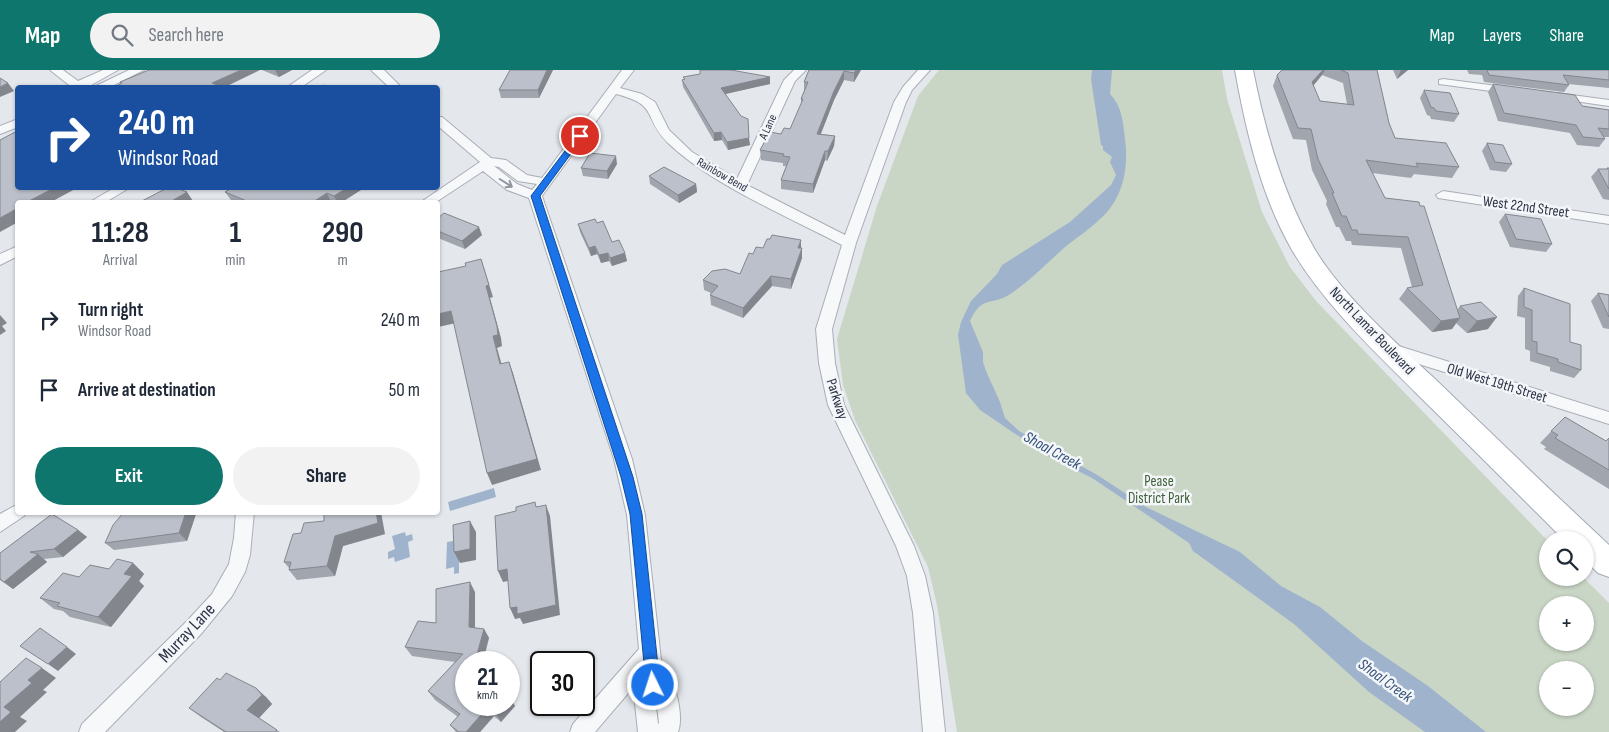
<!DOCTYPE html>
<meta charset="utf-8">
<style>
body{margin:0;font-family:"Sofia Sans Condensed",sans-serif;background:#f2f2f3;color:#1f2937;height:100vh;display:flex;flex-direction:column;font-size:19px;white-space:nowrap}
*{box-sizing:border-box;margin:0}
p{font-size:16px;color:#747a83}
.icon{flex:none;width:28px;height:28px;fill:none;stroke:currentColor;stroke-width:2;stroke-linecap:round;stroke-linejoin:round}
.map{position:relative;flex:1;overflow:hidden}
.drawer{position:absolute;left:15px;top:130px;width:425px;height:315px;display:flex;flex-direction:column;background:#fff;border-radius:5px;box-shadow:0 1px 4px #0004}
.drawer>*{flex:none}
.top-card{position:absolute;left:15px;top:15px;width:425px;height:105px;border-radius:5px;box-shadow:0 1px 4px #0004;background:#1a4fa0;color:#fff;overflow:hidden}
.fabs{position:absolute;left:1539px;top:461px;display:grid;gap:10px}
.fabs a{display:grid;place-items:center;width:55px;height:55px;border-radius:50%;background:#fff;box-shadow:0 1px 4px #0004;font-size:25px}
.speed{position:absolute;left:455px;top:581px;display:flex;gap:10px;font-size:25px;font-weight:700;text-align:center}
.speed>*{display:grid;place-content:center;width:65px;height:65px;border-radius:50%;background:#fff;box-shadow:0 1px 4px #0004;line-height:1}
.speed small{font-size:12px;font-weight:400}
.speed .limit{border:2px solid #111;border-radius:8px;background:#fff;color:#111}
.pin{position:absolute;display:grid;place-items:center;width:42px;height:42px;color:#fff;margin:-21px;border:2px solid #fff;border-radius:50%;box-shadow:0 1px 5px #0007}
.me{position:absolute;width:55px;margin:-28px;rotate:356deg;stroke-linejoin:round;filter:drop-shadow(0 0 4px #0008)}
.turn{display:flex;align-items:center;gap:18px;height:105px;padding:0 20px;font-size:22px}
.turn .icon{width:65px;height:65px;stroke-width:2.5}
.turn b{display:block;font-size:35px;line-height:42px}
.eta{display:flex;justify-content:space-evenly;align-items:center;height:85px;text-align:center}
.eta b{font-size:30px;font-weight:700;line-height:35px}
.action{display:flex;gap:10px;margin-top:auto;padding:10px 20px}
.action a{flex:1;height:58px;border-radius:30px;background:#0f766e;color:#fff;font-size:20px;font-weight:700;line-height:58px;text-align:center}
.action a+a{background:#f2f2f3;color:#1f2937}
ul{padding:0;list-style:none}
li{display:flex;align-items:center;gap:15px;height:70px;padding:0 20px}
li div{flex:1}
li b{display:block;font-size:19px}
li em{font-style:normal}
header{display:flex;align-items:center;gap:30px;box-sizing:border-box;height:70px;padding:0 25px;background:#0f766e;color:#fff}
header strong{font-size:24px}
nav{display:flex;gap:28px;margin-inline-start:auto;font-size:18px}
.search{width:350px;height:45px;background:#f2f2f3;display:flex;align-items:center;gap:12px;box-sizing:border-box;padding:0 18px;border-radius:28px;color:#747a83;font-size:19px}
.map>svg:first-child{display:block}
.green{fill:#c9d6c5;fill-rule:evenodd}
.water{fill:#9fb4cc}
.lines{fill:none;stroke-linecap:round;stroke-linejoin:round}
.street-casing{stroke:#a9aeb7;stroke-width:2}
.primary-casing{stroke:#a3abb8;stroke-width:2}
.street{fill:#f7f8fa;fill-rule:evenodd}
.primary{fill:#fff;fill-rule:evenodd}
.wall{fill:#a1a5ae;fill-rule:evenodd}
.shaded-wall{fill:#83868d}
.building{fill:#bbc0ca;stroke:#83868d}
.oneway{stroke:#9196a0}
.route{fill:#1a73e8;stroke:#114b97}
.labels{text-anchor:middle;dominant-baseline:central;stroke-width:5;stroke-linejoin:round;paint-order:stroke}
.far-street-label{font-size:12px;fill:#2b3445;stroke:#f4f6f9}
.street-label{font-size:15px;fill:#2b3445;stroke:#f4f6f9}
.park-label{font-size:15px;fill:#3f6138;stroke:#f4f6f9}
.water-label{font-size:16px;font-style:italic;fill:#34527a;stroke:#f4f6f9}
.near-street-label{font-size:18px;fill:#2b3445;stroke:#f4f6f9}
</style>
<header>
<strong>Map</strong>
<div class="search"><svg class="icon" aria-label="search" viewBox="0 0 24 24"><circle cx="10" cy="10" r="6"/><path d="M15 15l6 6"/></svg>Search here</div>
<nav><a>Map</a><a>Layers</a><a>Share</a></nav>
</header>
<div class="map">
<svg width="1609" height="662" viewBox="0 0 1609 662">
<rect width="100%" height="100%" fill="#e4e7ec"/>
<!-- green -->
<path class="green" d="M939 0H1222L1227 29 1262 142 1290 197 1316 231 1547 470 1548 508H1584L1609 533V662H957L937 535 928 497 855 350 843 315 837 269 877 136 918 26ZM1548 535H1585V572H1548ZM1548 600H1585V638H1548Z"/>
<!-- water -->
<path class="water" d="M1092 0H1112L1110 24C1122 36 1123 52 1125 69 1129 98 1123 129 1100 149 1089 160 1076 168 1064 178 1046 194 1030 211 1009 225 990 236 982 225 970 251L983 282V292L986 301 1000 332 1005 348 1019 361 1099 406 1146 437 1240 482 1281 516 1320 537 1362 571 1428 616 1486 662H1425L1369 622 1294 554 1193 481 1189 473 1092 408 1048 386 980 340 966 323 958 265 961 252 971 231 997 204 1002 195 1070 152 1111 115 1116 105 1110 92 1112 87 1103 80V76L1101 75 1091 9Z
M494 418 496 427 450 441 448 432Z
M405 462 406 466 412 464 413 470 408 472 410 487 395 492 394 487 388 489V482L395 479 392 466Z
M459 470V503L454 504V497L446 499 447 472Z"/>
<g class="lines">
<!-- street casing -->
<g class="street-casing">
<path id="street" d="M50 0H63L78 11 103 0H118L86 18H67L69 15Z
M129 0H144L108 18 96 16Z
M312 0H326L300 18H286Z
M371 0H384L402 18H390Z
M622 0H634L620 18 642 24 655 32 669 60 692 82 737 109 784 10 794 0H806L795 11 747 115 845 165 894 32 903 17 918 0H930L912 20 906 32 856 173 832 259 835 293 844 335 914 476 925 506 933 543 945 662H923L913 543 907 506 896 476 828 335 819 293 816 259 842 175C787 146 712 115 668 73 642 47 660 35 616 24L542 126 632 389 645 445 663 608 672 612C678 625 683 649 678 662H638L634 624 642 611V607L595 662H570L573 654 639 579 627 445 614 389 529 128 507 120 483 101 436 132H421L480 92 438 56V47H442L491 88 506 90 527 105 542 108ZM494 96 499 97 518 111 537 114 532 120 517 114ZM656 627 659 653 658 654 655 628Z
M1443 9 1513 18 1519 21 1513 24 1439 14V10Z
M1557 23 1609 30V36L1553 28 1551 26Z
M18 49V57L0 64V56Z
M114 118H129L106 132H90Z
M1443 121 1609 146V154L1438 128 1436 125Z
M18 176V186L0 195V184Z
M1389 273 1609 342V354L1384 283 1381 279 1384 275Z
M18 434V442H26L24 446 0 462V444Z
M236 442H254L250 485 245 502 232 526 201 564 105 662H79L82 654 187 551 212 524 229 494 234 468Z"/>
</g>
<!-- primary casing -->
<g class="primary-casing">
<path id="primary" d="M1235 0H1253C1265 61 1283 124 1314 178 1340 223 1395 272 1434 308 1492 364 1550 420 1609 475V507L1598 503 1585 490V470H1564C1515 421 1466 372 1416 323 1372 279 1324 234 1292 180 1261 126 1246 61 1235 0Z"/>
</g>
<!-- street -->
<use href="#street" class="street"/>
<!-- primary -->
<use href="#primary" class="primary"/>
</g>
<!-- wall -->
<path class="wall" d="M262 0H292L279 7Z
M510 0H553L539 28H501L499 20Z
M809 0H861L854 12 844 10 834 30 821 64 835 66 834 76 827 91 825 90 813 123 781 119V110L786 96H783V93L761 90 760 80 781 64 790 59 801 35V29L804 21V12Z
M1282 0H1377L1389 53 1395 68 1459 97 1452 108 1414 104 1411 108 1372 103 1385 128 1457 240 1460 236 1488 259 1467 263 1456 253 1452 259 1432 262 1399 229 1407 218 1412 217 1401 178 1352 175 1351 171H1346L1339 157H1336L1326 134 1327 131 1312 100 1306 70 1293 69 1273 16 1277 5ZM1322 5 1343 13 1347 34 1320 31 1313 16Z
M1393 0H1408L1397 9Z
M1467 0H1609V18L1568 14 1569 15 1564 22 1484 12 1482 5 1469 4Z
M683 7H770V14L725 24 750 75 728 80 722 70 714 71 683 17 682 10 684 9Z
M1493 14 1582 36 1609 40V67H1604L1605 69 1599 77 1577 75 1570 63 1498 51 1488 22Z
M1424 20 1459 44 1454 52 1431 49 1430 46 1427 45 1420 28Z
M1487 73 1512 94 1506 102 1490 100 1482 81Z
M617 94 608 109 583 106 581 98Z
M1607 98H1609V130L1603 129 1591 107 1598 99H1606Z
M649 106 696 114 697 122 679 133 650 114Z
M232 118H364L342 132H235L231 130 225 122Z
M1505 144 1552 174 1546 182 1510 177 1499 152Z
M438 148 482 165 465 179 438 168Z
M597 153 612 172 625 183 627 191 612 196 609 191 601 193 597 184 591 186 580 162 578 154Z
M763 178H802V188L791 219 772 216 743 248 711 235 710 225 711 223 704 220 703 210 740 204 753 184Z
M1524 218 1570 272 1581 300 1574 308 1550 301V297L1530 291V281L1525 279V248L1517 246 1518 226Z
M1598 223 1609 225V259L1603 258 1591 231Z
M1565 347 1606 371 1609 368V419L1544 379 1546 377 1540 373Z
M196 444 187 471 114 480 105 473Z
M324 451 385 464 343 476 335 506 297 510 289 500V498L284 492 301 463Z
M78 460 87 467 63 487 44 489 47 492 13 519 0 510V483Z
M133 493 144 504 139 511 144 516 111 557 70 547 63 541 54 539 40 528 79 507Z
M475 522V558L484 559 489 568 466 592 515 636 501 652 494 646 480 662H456L450 655 458 647 435 630 428 621 455 592 412 586 405 577Z
M220 610 266 627 272 634 259 648 280 662H224L201 647 189 638Z"/>
<!-- shaded-wall -->
<path class="shaded-wall" d="M241 0H260L223 18 212 13Z
M275 0H292L279 7Z
M547 0H553L539 28 538 20Z
M856 0H861L854 12V3Z
M1323 0H1325L1322 5 1307 23 1312 12Z
M1401 0H1408L1397 9Z
M844 1V10L834 30 817 73V64L834 21Z
M770 7V14L721 25V18Z
M8 13 14 21 0 27V17Z
M721 62 722 70 714 71V63Z
M835 66 834 76 827 91 828 81Z
M749 68 750 75 728 80 727 72Z
M825 81V90L813 123V114Z
M616 86 617 94 608 109 607 101Z
M696 114 697 122 679 133 678 125Z
M54 118H77L51 132H27Z
M84 118H91L86 120Z
M347 118H364L342 132H337L334 126Z
M187 122 193 131 190 132H170Z
M327 123 331 132H313Z
M18 138V152L0 162V148Z
M479 157 482 165 465 179 462 171Z
M801 170V180L798 178Z
M595 176 597 184 591 186 589 178Z
M802 178V188L791 219V209Z
M608 183 609 191 601 193 599 185Z
M625 183 627 191 612 196 610 188Z
M481 189 493 227 490 228 501 268 502 276 497 278 505 306 500 294 493 266 486 216Z
M771 206 772 216 743 248V238Z
M451 241 456 253 438 257V244Z
M0 245 7 253 2 256 6 261 0 265Z
M1497 247 1488 259 1467 263 1477 251Z
M1460 248 1452 259 1432 262 1441 251Z
M509 292 513 303 541 400 492 415 487 403Z
M546 435 550 446 560 545 523 554 520 548 515 549 510 538Z
M186 442H194L196 444 187 471 179 463Z
M376 442H381L385 464 343 476 335 506 327 496 335 466Z
M470 451 476 462V490L460 493 454 482Z
M78 460 87 467 63 487 54 479Z
M38 484 47 492 13 519 4 512Z
M133 493 144 504 139 511 144 516 111 557 98 547 124 504Z
M507 499 513 510 503 512 498 501Z
M470 512 475 522V567L469 557Z
M484 559 489 568 483 592H479L476 588Z
M67 577 76 584 58 601 48 594Z
M42 598 56 608 43 620 47 622 20 647 27 651 15 662H0V652L4 637 28 610Z
M256 618 266 627 272 634 258 649 247 640Z
M510 627 515 636 501 652 496 643 503 635H509V628Z
M488 637 494 646 480 662H466Z"/>
<!-- building -->
<path class="building" d="M149 0H241L212 13 224 18H113L122 13 120 12Z
M510 0H547L538 20H499Z
M700 0H731L770 7 721 18 741 46 748 49 749 68 727 72 721 62 714 63 682 10 685 9 683 7 700 4Z
M809 0H856L854 3 844 1 834 21 817 64 835 66 828 81H825L813 114 781 110 790 87 783 86 784 84 760 80 770 62 781 64 784 58 790 59 803 29H801L808 12H804Z
M1282 0H1323L1312 12 1320 31 1354 35 1348 3 1341 0H1377L1389 53 1395 68 1446 73 1459 97 1416 93 1418 97 1366 90 1385 128 1419 132 1420 136H1424L1460 248 1441 251 1407 218 1423 215 1408 167 1358 164 1357 160H1352L1346 146H1342L1332 123H1334L1318 89 1311 59 1298 58 1277 5Z
M1487 0H1609V10L1563 5 1569 15 1489 5Z
M0 8 8 13 0 17Z
M1493 14 1575 25 1582 36 1609 40V59L1598 58 1605 69 1583 67 1576 55 1504 43Z
M324 15 331 18H321Z
M1424 20 1450 23 1459 44 1436 41 1434 38 1431 37Z
M18 59V118H54L27 132H18V138L0 148V70L17 61 15 60Z
M1487 73 1503 75 1512 94 1495 92Z
M590 83 616 86 607 101 581 98Z
M664 97 696 114 678 125 649 106Z
M1607 98H1609V119L1598 99H1608Z
M167 118H177L187 122 170 132H140Z
M232 118H347L334 126 327 123 313 132H249L225 122Z
M444 143 479 157 462 171 438 161V148Z
M1505 144 1541 149 1552 174 1516 169Z
M595 149 597 153 603 151 612 172 619 170 625 183 610 188 608 183 599 185 595 176 589 178 578 154Z
M772 165 801 170 798 178H802L791 209 771 206 743 238 710 225 718 216 703 210 712 201 725 199 740 204 749 183 753 184 756 177 763 178 767 169H770Z
M481 189 489 215 486 216 497 256 498 265 493 266 500 294 509 292 537 389 487 403 451 241 438 244V202L466 196 465 193Z
M1524 218 1570 234V272L1581 275V300L1558 292V289L1537 283V272L1532 271V240L1524 237Z
M1598 223 1609 225V247Z
M1481 232 1497 247 1477 251 1460 236Z
M1565 347 1606 371 1609 368V400L1555 368 1558 365 1551 361Z
M535 432 536 437 546 435 556 535 517 544V537L510 538 507 499 498 501 495 446 516 441V437Z
M124 442H186L179 463 105 473 113 455Z
M324 442H376L378 453 335 466 327 496 289 500 291 492H284L293 464 301 463 304 453 324 451Z
M52 444 78 460 54 479 30 482 38 484 4 512 0 509V483Z
M470 451V479L454 482 453 455Z
M117 489 133 493 124 504 132 506 98 547 57 536 60 533 40 528 63 503 79 507 90 495 109 499Z
M470 512 469 557 484 559 476 588 482 592H466V635H503L496 643 488 637 466 662H459L450 655 460 644 428 621 463 584 405 577 418 551 436 553V519Z
M40 558 67 577 48 594 20 576Z
M26 588 42 598 28 610 32 613 4 637 11 642 0 652V612Z
M226 603 256 618 262 625 247 640 277 660 275 662H226L189 638 217 608 220 610Z"/>
<!-- one-way arrows -->
<defs><path id="oneway-shaft" d="M-6 0H5M1.5-3L5.5 0L1.5 3" fill="none" stroke-width="1.6" stroke-linecap="round" stroke-linejoin="round" transform="scale(1.25)"/></defs>
<use class="oneway" href="#oneway-shaft" transform="translate(506 113) rotate(32)"/>
<!-- route -->
<path class="route" d="M577 65 584 66 540 126 633 407 642 444 660 615 658 620 653 622 648 620 646 615 630 444 621 407 531 126Z"/>
<g class="labels">
<!-- far-street labels -->
<g class="far-street-label">
<text transform="translate(768 57) rotate(-65)">A Lane</text>
<text transform="translate(722 105) rotate(30)">Rainbow Bend</text>
</g>
<!-- street labels -->
<g class="street-label">
<text transform="translate(1526 137) rotate(8)">West 22nd Street</text>
<text transform="translate(1372 261) rotate(46)">North Lamar Boulevard</text>
<text transform="translate(1497 313) rotate(17)">Old West 19th Street</text>
<text transform="translate(837 329) rotate(72)">Parkway</text>
</g>
<!-- park labels -->
<g class="park-label">
<text x="1159" y="411">Pease<tspan x="1159" dy="17">District Park</tspan></text>
</g>
<!-- water labels -->
<g class="water-label">
<text transform="translate(1052 381) rotate(29)">Shoal Creek</text>
<text transform="translate(1385 611) rotate(36)">Shoal Creek</text>
</g>
<!-- near-street labels -->
<g class="near-street-label">
<text transform="translate(187 563) rotate(-47)">Murray Lane</text>
</g>
</g>
</svg>
<div class="fabs">
<a><svg class="icon" aria-label="search" viewBox="0 0 24 24"><circle cx="10" cy="10" r="6"/><path d="M15 15l6 6"/></svg></a>
<a>+</a>
<a>−</a>
</div>
<div class="speed"><div>21<small>km/h</small></div><div class="limit">30</div></div>
<div class="pin" style="left:580px;top:66px;background:#d93025"><svg class="icon" aria-label="arrive" viewBox="0 0 24 24"><path d="M6 21V4h12l-3 4 3 4H6"/></svg></div>
<svg class="me" style="left:653px;top:615px" viewBox="-20 -20 40 40"><circle r="17" fill="#1a73e8" stroke="#fff" stroke-width="3"/><path d="M0-11L8 9 0 5-8 9z" fill="#fff"/></svg>
<div class="top-card">
<div class="turn"><svg class="icon" aria-label="right" viewBox="0 0 24 24"><path d="M7 20v-9h11M14 6l5 5-5 5"/></svg><div><b>240 m</b>Windsor Road</div></div>
</div>
<section class="drawer">
<div class="eta">
<div><b>11:28</b><p>Arrival</p></div>
<div><b>1</b><p>min</p></div>
<div><b>290</b><p>m</p></div>
</div>
<ul>
<li><svg class="icon" aria-label="right" viewBox="0 0 24 24"><path d="M7 20v-9h11M14 6l5 5-5 5"/></svg><div><b>Turn right</b><p>Windsor Road</p></div><em>240 m</em></li>
<li><svg class="icon" aria-label="arrive" viewBox="0 0 24 24"><path d="M6 21V4h12l-3 4 3 4H6"/></svg><div><b>Arrive at destination</b></div><em>50 m</em></li>
</ul>
<div class="action"><a>Exit</a><a>Share</a></div>
</section>
</div>
